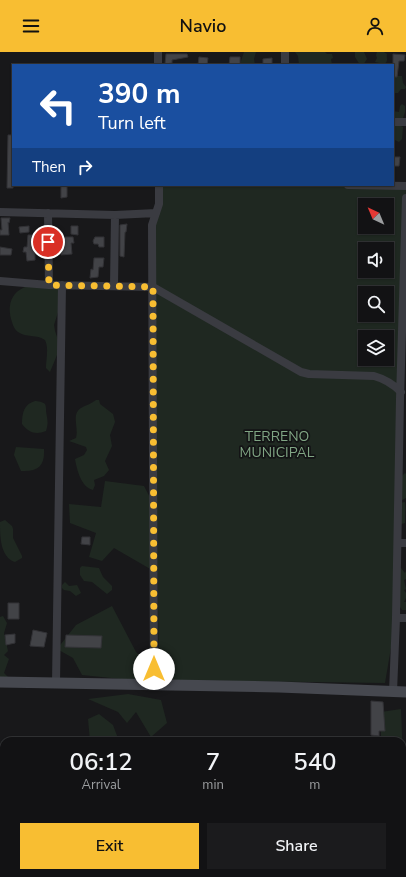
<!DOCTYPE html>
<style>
body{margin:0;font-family:"Nunito Sans",sans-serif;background:#1b1b1d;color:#f1f3f6;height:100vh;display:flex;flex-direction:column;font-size:15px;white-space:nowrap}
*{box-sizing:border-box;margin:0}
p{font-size:13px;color:#9c9ea0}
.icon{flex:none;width:22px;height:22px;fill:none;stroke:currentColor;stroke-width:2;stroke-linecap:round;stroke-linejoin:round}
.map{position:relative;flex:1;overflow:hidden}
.details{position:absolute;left:0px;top:685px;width:406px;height:140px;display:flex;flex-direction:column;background:#121214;border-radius:12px 12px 0 0;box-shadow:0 1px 3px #0004,0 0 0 1px #313234}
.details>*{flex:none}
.top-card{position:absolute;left:12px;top:12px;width:382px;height:122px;border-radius:0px;box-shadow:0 1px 3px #0004,0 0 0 1px #313234;background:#1a4fa0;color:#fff;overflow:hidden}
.needle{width:26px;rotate:316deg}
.buttons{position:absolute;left:358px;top:146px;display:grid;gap:8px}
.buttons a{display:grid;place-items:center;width:36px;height:36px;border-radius:0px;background:#121214;box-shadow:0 1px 3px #0004,0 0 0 1px #313234;font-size:20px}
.pin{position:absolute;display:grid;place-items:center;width:34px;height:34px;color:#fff;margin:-17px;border:2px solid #fff;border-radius:50%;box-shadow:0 1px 4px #0007}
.me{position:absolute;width:44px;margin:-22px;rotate:0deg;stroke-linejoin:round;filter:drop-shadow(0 0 3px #0008)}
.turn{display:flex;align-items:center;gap:14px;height:84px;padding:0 20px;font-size:18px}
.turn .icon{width:52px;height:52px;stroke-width:2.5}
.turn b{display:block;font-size:28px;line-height:34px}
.then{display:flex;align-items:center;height:38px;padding:0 20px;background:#0003;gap:8px;font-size:15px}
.eta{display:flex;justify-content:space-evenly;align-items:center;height:68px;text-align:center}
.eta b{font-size:24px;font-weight:600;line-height:28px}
.primary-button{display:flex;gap:8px;margin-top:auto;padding:8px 20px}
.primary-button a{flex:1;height:46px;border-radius:0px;background:#f8be32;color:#111;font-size:16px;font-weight:600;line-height:46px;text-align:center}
.primary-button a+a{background:#1b1b1d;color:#f1f3f6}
header{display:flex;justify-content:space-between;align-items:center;height:52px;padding:0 20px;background:#f8be32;color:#111;font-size:18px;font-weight:600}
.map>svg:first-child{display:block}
.green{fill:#1f2821;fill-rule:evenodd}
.building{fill:#424347;stroke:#323236}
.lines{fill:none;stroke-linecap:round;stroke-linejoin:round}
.street{stroke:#3a3b41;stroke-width:8}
.secondary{stroke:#46484f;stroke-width:11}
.route{stroke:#f8be32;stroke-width:7;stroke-dasharray:0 12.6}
.labels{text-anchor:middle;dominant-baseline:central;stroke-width:3.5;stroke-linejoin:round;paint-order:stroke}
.park-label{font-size:14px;fill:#80a584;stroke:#131315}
</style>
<header><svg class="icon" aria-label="menu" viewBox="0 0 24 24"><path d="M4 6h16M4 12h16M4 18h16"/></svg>Navio<svg class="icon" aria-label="person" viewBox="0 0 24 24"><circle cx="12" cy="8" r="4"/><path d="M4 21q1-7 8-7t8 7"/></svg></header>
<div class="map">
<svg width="406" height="825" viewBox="0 0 406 825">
<rect width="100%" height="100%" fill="#18181a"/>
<!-- green -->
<path class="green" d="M244 0H256L254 7 255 13H241V9Z
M295 0H325L327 2H332L333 6 331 7 332 13H324V11L319 13H299L298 4Z
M355 0H364L367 7 363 13H360L355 5Z
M377 0H384L387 2C386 6 389 9 384 12L375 10 377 6 376 3Z
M398 24H402L403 31 406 35 405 37H401L398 41H393V25Z
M402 52 405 54V60L403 66 393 68V59L399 60 400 54Z
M393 71 401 74 403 75 402 87 399 90 393 87Z
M161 133 406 134 401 425 405 421 406 422V446L400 449V451L405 450C406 456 405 464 405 471L401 472 399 516H401L405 521 406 519V527L404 528 406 537 404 538 406 541V546L404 550H406V558H402L400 555 396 566 385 631 159 628 157 481 152 518 114 496 102 509 89 505 96 481 70 471 69 452 101 455 105 429 144 434 156 457 152 173ZM365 153H387V175H365ZM365 197H387V219H365ZM365 241H387V263H365ZM365 285H387V307H365Z
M58 234 59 257 54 273 55 279 58 288 57 303 50 320 46 316C46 307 49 296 45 288 37 282 26 286 18 280 15 278 13 274 12 270 7 256 10 242 23 236 28 233 51 234 58 234Z
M96 348H99L100 352 113 362 115 370 110 383 112 394 105 409 109 418 104 424 94 428 95 433 93 438C81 435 77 418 75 407L84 403 87 398 86 395 69 389 76 386C79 376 71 362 81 356 86 353 91 352 96 348Z
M35 349C38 349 43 350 45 352 46 354 46 356 46 359 47 367 49 370 46 379 36 383 29 381 22 372 22 361 24 352 35 349Z
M16 395 44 397C45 414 38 420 21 419L14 403Z
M5 468 12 474 13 477V486L22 504V506L15 510C0 505 0 484 0 470Z
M82 514 99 516 103 525 112 534V538L107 542 92 530 84 529 80 523V516Z
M65 530 69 534 77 533 81 541 76 544 70 539 64 538 62 536V533Z
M112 554 136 600 152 614 150 630 82 623 73 606 57 597 76 573Z
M3 564 7 571 4 581 8 599 4 603 9 607 4 621 9 626 0 633V565Z
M128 642 161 648 167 671 151 685 136 660 127 671 118 660 88 647Z
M401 657 406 782V808L402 818V689H381V660Z
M99 662 113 673 119 689H90L88 667Z
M162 821H267V825H159Z"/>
<!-- building -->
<path class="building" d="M166 2H187L188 5 172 8V11L165 12Z
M393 2 405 3 404 9H399L397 25H393Z
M199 5 208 6 207 13H198Z
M230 5H240V13H229Z
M272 6V13H263V7Z
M8 83H13V136H7Z
M393 105H400L399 114H393Z
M61 133H67V145L61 146Z
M1 166H10L9 171 8 170 9 183H0V178H2Z
M127 172 126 180H125L124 205 120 204V173Z
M29 174V180L20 181 19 175Z
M71 174H78V183L71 182Z
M28 183H39V192H35V208L27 209 26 200H23L24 195H27Z
M64 185H73L74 191H71L72 202 61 203V194H63Z
M95 185H104V195H99L98 192H94L93 189Z
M0 195 12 197 11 203H0Z
M94 206H104L103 215H99L98 225 90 226 91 217 93 218Z
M82 485H90V493L81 492Z
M8 551H19V567H8Z
M33 578 47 581 44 595 30 594Z
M15 582V591L6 593 5 583Z
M66 583 102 584 101 596 65 595Z
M371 649 383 650 385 679H379V684L371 683Z"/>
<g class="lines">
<!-- street -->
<path class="street" d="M285 0V13
M158 13V0
M393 70H406
M348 133 406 134
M0 160 115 163 156 161
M48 161 49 233
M0 229 49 233 153 235 301 320 309 322 374 324C385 327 393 332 401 340
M114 234 115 163
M398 491H406
M396 566H406
M56 631 62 233
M154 633 152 173 159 152V133
M393 640 396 566 400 347 406 146"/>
<!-- secondary -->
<path class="secondary" d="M0 630 279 635 406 640"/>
</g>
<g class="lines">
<!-- route -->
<path class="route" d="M48 190 49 233 153 235 154 617"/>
</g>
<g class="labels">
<!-- park labels -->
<g class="park-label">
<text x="277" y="384">TERRENO<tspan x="277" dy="16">MUNICIPAL</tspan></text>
</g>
</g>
</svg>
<div class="buttons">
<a><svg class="needle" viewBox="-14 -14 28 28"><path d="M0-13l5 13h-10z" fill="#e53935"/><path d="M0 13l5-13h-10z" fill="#9c9ea0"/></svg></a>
<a><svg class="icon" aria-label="sound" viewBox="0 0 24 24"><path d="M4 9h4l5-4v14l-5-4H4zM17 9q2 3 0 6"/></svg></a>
<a><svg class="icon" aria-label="search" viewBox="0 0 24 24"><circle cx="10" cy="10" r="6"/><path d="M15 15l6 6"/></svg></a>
<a><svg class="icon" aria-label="layers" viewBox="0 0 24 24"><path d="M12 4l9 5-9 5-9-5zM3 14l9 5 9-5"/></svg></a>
</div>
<div class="pin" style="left:48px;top:190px;background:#d93025"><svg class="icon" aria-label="arrive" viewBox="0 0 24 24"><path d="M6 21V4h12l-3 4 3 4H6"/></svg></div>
<svg class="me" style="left:154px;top:617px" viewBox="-20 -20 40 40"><circle r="19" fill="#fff"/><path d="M0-13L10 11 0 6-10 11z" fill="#f8be32"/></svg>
<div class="top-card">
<div class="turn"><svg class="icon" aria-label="left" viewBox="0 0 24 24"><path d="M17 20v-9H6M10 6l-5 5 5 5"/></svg><div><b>390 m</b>Turn left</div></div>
<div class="then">Then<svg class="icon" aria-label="right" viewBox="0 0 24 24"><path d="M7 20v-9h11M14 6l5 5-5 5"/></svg></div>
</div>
<section class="details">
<div class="eta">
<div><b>06:12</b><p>Arrival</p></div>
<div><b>7</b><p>min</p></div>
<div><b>540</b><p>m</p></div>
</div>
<div class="primary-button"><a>Exit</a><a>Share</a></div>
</section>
</div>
